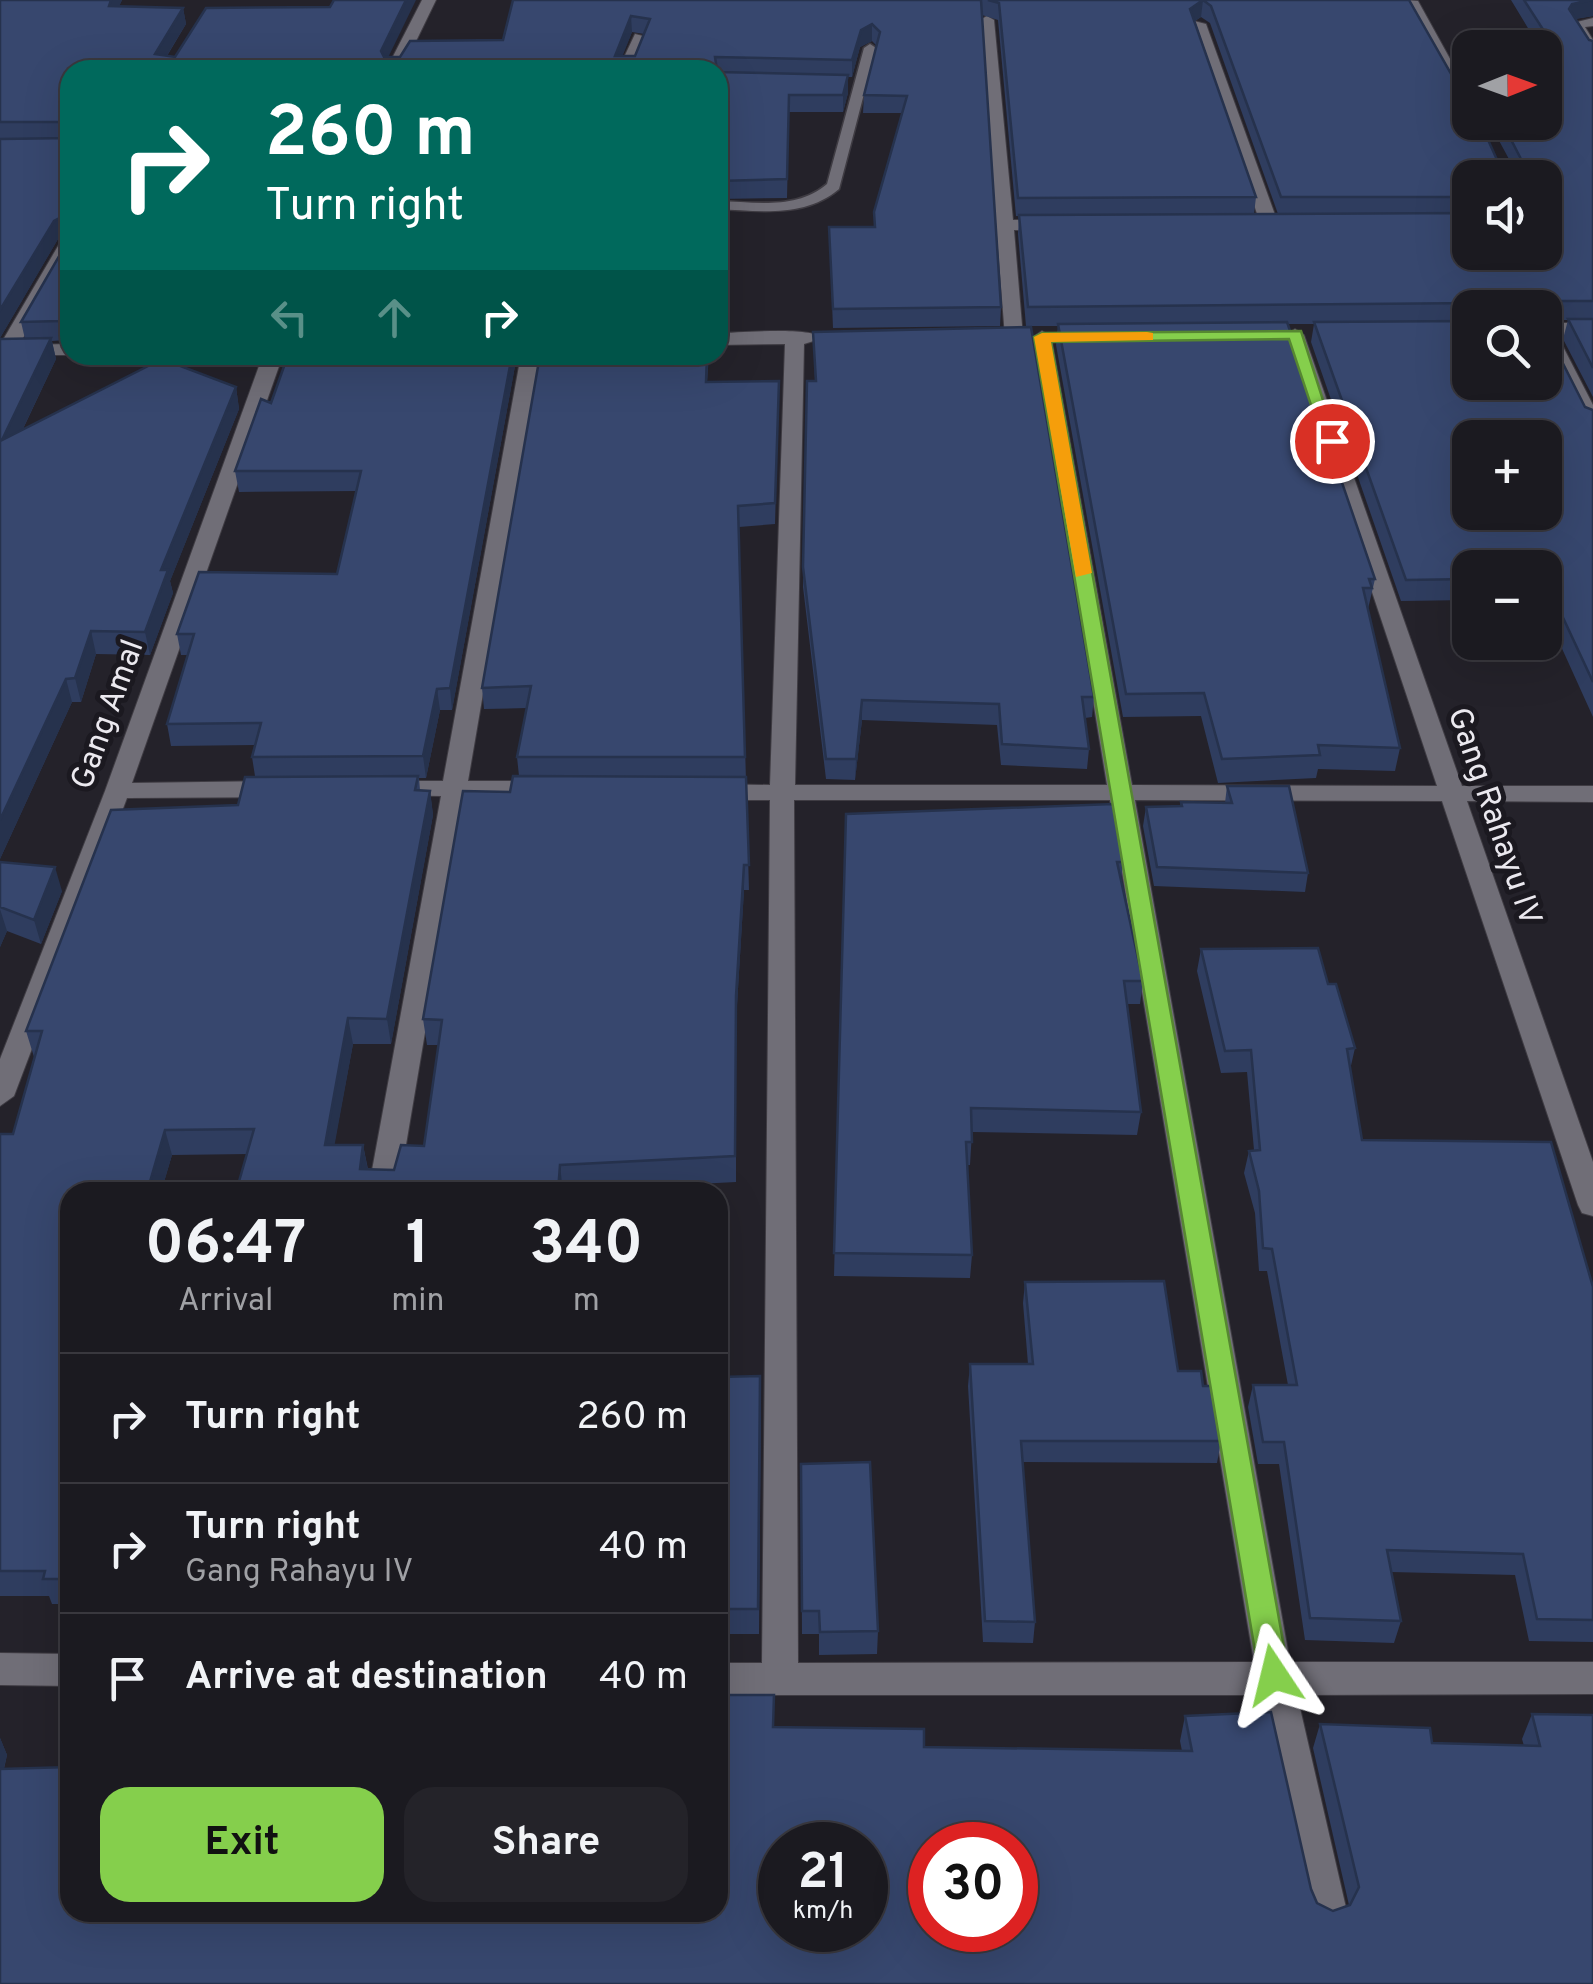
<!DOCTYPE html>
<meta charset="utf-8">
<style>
body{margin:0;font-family:Overpass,sans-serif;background:#242329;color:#f1f3f6;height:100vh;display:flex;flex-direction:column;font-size:38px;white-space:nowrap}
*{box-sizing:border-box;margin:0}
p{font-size:32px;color:#a0a1a5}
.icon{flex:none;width:55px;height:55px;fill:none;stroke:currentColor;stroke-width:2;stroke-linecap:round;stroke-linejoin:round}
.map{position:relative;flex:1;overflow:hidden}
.drawer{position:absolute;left:60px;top:1182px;width:668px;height:740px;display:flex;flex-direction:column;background:#1b1a20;border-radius:30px;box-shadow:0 10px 40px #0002,0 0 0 2px #39383e}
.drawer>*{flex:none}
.top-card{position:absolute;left:60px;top:60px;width:668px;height:305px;border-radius:30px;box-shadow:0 10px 40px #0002,0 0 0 2px #39383e;background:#00695c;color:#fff;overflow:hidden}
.needle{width:65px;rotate:89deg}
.controls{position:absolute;left:1452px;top:30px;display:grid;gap:20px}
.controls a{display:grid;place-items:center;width:110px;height:110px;border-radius:20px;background:#1b1a20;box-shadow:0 10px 40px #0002,0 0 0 2px #39383e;font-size:50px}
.speed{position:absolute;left:758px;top:1822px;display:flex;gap:20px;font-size:50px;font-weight:700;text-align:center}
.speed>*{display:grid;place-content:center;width:130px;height:130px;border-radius:50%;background:#1b1a20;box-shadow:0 10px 40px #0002,0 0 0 2px #39383e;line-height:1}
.speed small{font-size:25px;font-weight:400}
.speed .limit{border:15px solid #d22;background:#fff;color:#111}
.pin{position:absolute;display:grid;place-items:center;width:85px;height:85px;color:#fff;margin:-42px;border:5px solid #fff;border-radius:50%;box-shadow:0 2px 10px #0007}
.me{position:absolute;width:110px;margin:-55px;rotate:350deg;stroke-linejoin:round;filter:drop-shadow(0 0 8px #0008)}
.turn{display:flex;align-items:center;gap:35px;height:210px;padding:0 40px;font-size:45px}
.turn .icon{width:130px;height:130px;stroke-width:2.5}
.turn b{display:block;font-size:70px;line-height:85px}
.lanes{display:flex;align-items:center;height:95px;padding:0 40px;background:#0003;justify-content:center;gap:50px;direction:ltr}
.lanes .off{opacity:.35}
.eta{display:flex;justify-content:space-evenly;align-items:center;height:170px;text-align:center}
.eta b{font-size:60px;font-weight:700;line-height:70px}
.primary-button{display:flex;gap:20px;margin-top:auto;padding:20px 40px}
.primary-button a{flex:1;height:115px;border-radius:30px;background:#85cf4c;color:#111;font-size:40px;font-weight:700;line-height:115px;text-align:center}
.primary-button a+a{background:#242329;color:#f1f3f6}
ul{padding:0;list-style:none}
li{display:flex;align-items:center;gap:30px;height:130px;padding:0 40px;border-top:2px solid #39383e}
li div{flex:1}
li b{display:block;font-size:38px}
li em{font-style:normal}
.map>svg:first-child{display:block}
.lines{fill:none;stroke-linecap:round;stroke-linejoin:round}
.service-casing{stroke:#3f3c43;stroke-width:3}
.minor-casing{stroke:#3f3c43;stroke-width:2}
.service{fill:#706e77;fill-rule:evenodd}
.minor{fill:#706e77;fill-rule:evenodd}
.wall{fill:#2f3d5f;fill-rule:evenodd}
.shaded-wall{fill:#26324d}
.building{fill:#37476e;stroke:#26324d;stroke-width:2.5;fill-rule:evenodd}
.route{fill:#85cf4c;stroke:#568731;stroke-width:2.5}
.slow{fill:#f59e0b}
.labels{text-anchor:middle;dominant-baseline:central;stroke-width:10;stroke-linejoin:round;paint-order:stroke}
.street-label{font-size:32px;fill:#ebe9ef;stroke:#1b1920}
</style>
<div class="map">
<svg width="1593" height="1984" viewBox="0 0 1593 1984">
<rect width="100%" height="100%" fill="#24222a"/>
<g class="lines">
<!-- service casing -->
<g class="service-casing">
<path id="service" d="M870 44 876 48 839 189C805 218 759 211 718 209V201C755 202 797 210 827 184L864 48Z"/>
</g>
<!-- minor casing -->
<g class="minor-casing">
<path id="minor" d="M422 0H436L402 70H386Z
M1404 0 1418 1 1470 95V114L1462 109Z
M987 16 994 20 1013 220H1053L1062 225 1053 230H1014L1023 337 1014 343 1005 337 980 20Z
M1593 18V26L1585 27 1593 40V57L1588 55 1569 24Z
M1194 21 1206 24 1278 223 1275 227 1260 223Z
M635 34 647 37 634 70H618Z
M70 236V256L19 345 70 344 73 355H0V345L61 241Z
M1545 323H1593V335H1557L1593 405V431L1583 425 1545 348Z
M1295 329 1304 335 1462 786H1593V802L1467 801 1593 1162V1216L1582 1213 1578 1205 1442 801 1135 800 1290 1662H1593V1694L1297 1695 1347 1912 1341 1925 1327 1931 1313 1925 1307 1912 1260 1695H718V1663H762L770 800H710L698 792 710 784 770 785 785 344 718 345V333C740 333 808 326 823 338L804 344 795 785H1107L1033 337 1042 331 1051 337 1132 785 1437 786 1286 335ZM794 800H1110L1254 1662 798 1663Z
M263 355H283L132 783 277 781 289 789 277 797 127 798 14 1096 0 1106V1059L105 791Z
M521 355H541L468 781H547L559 789 547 797 465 796 398 1192H368L441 796 385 795 373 788 385 781H443Z
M0 1653 70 1654V1686L0 1685Z"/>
</g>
<!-- service -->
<use href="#service" class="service"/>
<!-- minor -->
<use href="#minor" class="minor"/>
</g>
<!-- wall -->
<path class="wall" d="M0 0H122L119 6 183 8 186 24 167 56 175 57H400L503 40 513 0H1409L1470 122 1498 162 1510 161 1489 122H1545L1540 48 1511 0H1593V16L1575 19 1589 40 1593 41V397L1563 339 1568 320H1546V330L1585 407 1593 410V717L1545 611V568H1470V600L1401 601 1311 342 1314 324H1288L1375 579 1368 609 1400 748 1395 771 1318 769 1316 778 1218 783 1201 716 1123 717 1056 345 1058 326H1026L1018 234 1019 216H1016L998 20 982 15 1001 307 1000 326 833 328 829 227H874V212L902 113H863L864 95 877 46 872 41 860 47 852 77H848V93L843 112H789L787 198 718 199V70H70V329L65 340 52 341 56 359 23 429 236 387 239 409 170 581 173 593 150 655 96 654 81 702H72L0 859 25 339 21 322 69 239V233L58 239 0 338ZM1201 17 1210 23 1278 214H1254L1256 197 1195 21ZM632 32 644 34 635 56H622ZM1470 178 1545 252H1470ZM1470 308H1545L1470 382Z
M1461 48H1470V88L1458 65Z
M813 332 1094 697 1092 717 1085 718 1089 749 1087 769 1001 765 997 725 862 720 855 780 826 779 803 587 807 381H815Z
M288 355H517L452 710H440L426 778H419L420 790 430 791 433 815 391 1044H353L334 1145H363L368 1169 394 1170 401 1145 424 1146 438 1045H427L423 1019 463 791 510 792 513 776H519L517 757 527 708 484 709 482 688 540 355H709L707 382 779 381 775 524 739 527 749 890H744L736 1022V1182L563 1191V1192H236L247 1154 172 1155 161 1192H70V1604H52L49 1596H0V1134H13L34 1057 26 1031 111 810 238 805 245 777 255 776 252 757 255 745 171 746 167 724 188 655H181L177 634 199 572 337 574 357 491 239 492 235 471 261 399 271 403Z
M1227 786 1308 873 1305 892 1154 886 1143 826 1146 807 1180 806 1181 802 1225 803Z
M846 814 1123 862 1121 880 1143 981 1140 1004H1127L1141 1112 1137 1135 972 1132 970 1165H967L972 1255 970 1278 834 1276Z
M0 862 62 891 41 944 7 931 0 947Z
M1201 949 1328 984 1355 1048 1350 1070 1362 1140 1593 1287V1642L1529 1641 1515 1575 1391 1572 1401 1621 1394 1643 1305 1640 1279 1464H1258L1248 1407 1253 1385H1288L1267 1271H1259L1255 1213 1244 1173 1249 1151 1254 1150 1247 1072 1221 1073 1197 971Z
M1025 1282 1203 1386 1221 1441 1217 1463 1023 1462 1035 1622 1033 1643 983 1642 968 1386 970 1364H1028L1023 1303Z
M718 1377 761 1402 759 1634H718Z
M801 1464 878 1631 877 1654 819 1655V1634H802Z
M1532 1714 1593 1984H0V1738L7 1755 4 1769 70 1912 774 1727 924 1747 1182 1751 1180 1741 1185 1716 1311 1889 1317 1903 1333 1911 1349 1905 1313 1748 1320 1724 1432 1743 1524 1746 1522 1739Z"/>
<!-- shaded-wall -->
<path class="shaded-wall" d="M111 0H122L112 22 109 6Z
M406 0H416L383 68 381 51Z
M1203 0 1201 17 1188 25 1190 9Z
M1593 0V16L1568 20 1566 26 1572 4Z
M183 8 186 24 158 70 155 54Z
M631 16 632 32 617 70 615 56Z
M872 24V41L860 47 852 77V60L861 30Z
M848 75V93L843 112V95Z
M67 214 70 233 58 239 0 338V310L54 221Z
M70 301V329L65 340 60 321Z
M51 338 56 359 7 462 2 440Z
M512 355H517L452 710 450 688Z
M236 387 239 409 170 581 173 593 150 655 145 632 161 570Z
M91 631 96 654 81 702 75 678Z
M66 679 72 702 0 859V820Z
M437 689 440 710 426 778 423 756Z
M862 700V720L855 780 856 759Z
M430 791 433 815 391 1044 387 1019Z
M744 865V890L736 1022V1182V996Z
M55 867 62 891 41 944 34 920Z
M0 909 7 931 0 947Z
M348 1018 353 1044 330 1170 325 1145Z
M165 1130 172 1155 161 1192H147Z
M363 1145 368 1171 360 1169Z
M560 1165 563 1192H558Z
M0 1738 7 1755 0 1784Z"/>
<!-- building -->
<path class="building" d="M0 0H111L109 6 183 8 155 54 175 57 206 8 330 7 334 0H406L381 51 384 57H400L410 41 503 40 513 0H981L1001 307 833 309 829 227H875L874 212 907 96 864 95 880 32 872 24 861 30 852 60 715 57 717 70H70V301L60 321 21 322 69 239 67 214 54 221 0 310V139L69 138 66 122H0ZM631 16 650 19 635 56H615Z
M988 0H1409L1462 93 1470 98V122H1480L1498 162 1522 161 1502 122H1545V48H1555L1524 0H1592L1572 4 1569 9 1589 40 1593 41V301H1547L1546 330 1585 407 1593 410V682L1545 579V568H1470V579L1406 580 1314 322 1470 321V382H1545V308H1476L1477 303 1028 307 1019 215 1470 213V252H1545V178H1470V197H1281L1211 6 1203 0 1190 9 1256 197 1018 198 999 3ZM1470 438H1545V512H1470Z
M1461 48H1470V65Z
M718 71V72L848 75 843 95H789L787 179 718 181Z
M1568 319H1593V368Z
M1287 322 1375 579H1369L1372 588H1363L1400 748 1318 745 1320 755 1222 759 1204 693 1126 694 1058 324Z
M1031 327 1094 697H1082L1089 749 1002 744 999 704 862 700 856 759H826L803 567 807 381H816L813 332Z
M51 338 2 440 162 359 236 387 161 570H168L145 632 91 631 75 678 66 679 0 820V339Z
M288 355H512L450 688 437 689 423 756 252 757 261 723 167 724 194 634H177L199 572 337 574 361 471H235L261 399 271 403Z
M540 355H707L706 382 779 381 775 503 738 506 745 757H517L531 686 482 688Z
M418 776 415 790 430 791 387 1019 348 1018 325 1145H363L360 1169 394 1170 401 1145 424 1146 442 1020 423 1019 463 791 510 792 513 776 746 777 749 865H744L736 996 735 1156 560 1165 558 1192H236L254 1129 165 1130 147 1192H70V1579H43L45 1571H0V1134H13L42 1031H26L111 810 238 805 245 777Z
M1227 786H1289L1308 873 1157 867 1146 807 1182 806 1181 802 1232 803Z
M1113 804 1123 862H1117L1143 981H1124L1141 1112 971 1108 972 1142H966L972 1255 834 1253 846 814Z
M0 862 55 867 34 920 0 907Z
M1318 948 1328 984H1336L1355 1048 1347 1049 1362 1140 1551 1142 1593 1287V1620L1537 1619 1523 1554 1387 1550 1401 1621 1310 1618 1284 1442H1263L1253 1385H1297L1272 1249 1263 1248 1259 1191 1249 1151 1260 1150 1251 1050 1225 1051 1201 949Z
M1164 1281 1178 1371H1201L1203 1386H1212L1221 1441H1021L1035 1622 985 1621 970 1364H1033L1025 1282Z
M760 1376 758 1609H718V1377Z
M870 1462 878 1631 820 1632 819 1611H802L801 1464Z
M718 1695H774L773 1727 924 1729V1747L1192 1751 1185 1716 1271 1712 1311 1889 1317 1903 1333 1911 1350 1905 1359 1887 1320 1724 1430 1728 1432 1743 1540 1746 1532 1714 1593 1715V1984H0V1769L70 1767V1912H718ZM780 1845H865V1930H780ZM930 1845H1015V1930H930Z"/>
<!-- route -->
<path class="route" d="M1301 331 1337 444 1323 441 1289 339 1051 342 1289 1675 1285 1684 1274 1688 1263 1684 1259 1675 1034 337 1042 333Z"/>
<!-- slow -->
<path class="slow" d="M1147 332 1153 333V340L1051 342 1092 573 1076 577 1034 337 1042 333Z"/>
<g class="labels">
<!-- street labels -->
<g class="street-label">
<text transform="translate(109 715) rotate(-70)">Gang Amal</text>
<text transform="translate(1493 817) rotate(71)">Gang Rahayu IV</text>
</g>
</g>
</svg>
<div class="controls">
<a><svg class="needle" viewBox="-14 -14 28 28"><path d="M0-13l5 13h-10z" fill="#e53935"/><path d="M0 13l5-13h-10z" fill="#a0a1a5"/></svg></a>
<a><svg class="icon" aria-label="sound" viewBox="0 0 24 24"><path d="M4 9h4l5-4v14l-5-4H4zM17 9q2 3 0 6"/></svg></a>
<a><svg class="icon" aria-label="search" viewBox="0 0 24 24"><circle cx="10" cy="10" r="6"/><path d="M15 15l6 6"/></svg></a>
<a>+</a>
<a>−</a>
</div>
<div class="speed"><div>21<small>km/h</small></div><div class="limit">30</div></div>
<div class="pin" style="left:1332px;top:441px;background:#d93025"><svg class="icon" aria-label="arrive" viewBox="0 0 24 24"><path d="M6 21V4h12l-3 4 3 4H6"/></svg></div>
<svg class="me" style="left:1274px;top:1675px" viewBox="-20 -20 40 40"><path d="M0-17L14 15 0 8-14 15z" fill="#85cf4c" stroke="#fff" stroke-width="4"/></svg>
<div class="top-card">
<div class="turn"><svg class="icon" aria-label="right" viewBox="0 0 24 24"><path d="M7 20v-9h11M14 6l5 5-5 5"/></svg><div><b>260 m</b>Turn right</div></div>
<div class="lanes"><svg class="icon off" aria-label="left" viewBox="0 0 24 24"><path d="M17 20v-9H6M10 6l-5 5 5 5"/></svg><svg class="icon off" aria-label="ahead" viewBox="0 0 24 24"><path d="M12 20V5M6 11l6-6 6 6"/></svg><svg class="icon" aria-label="right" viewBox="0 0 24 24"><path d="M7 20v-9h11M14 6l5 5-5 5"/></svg></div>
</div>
<section class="drawer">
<div class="eta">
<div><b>06:47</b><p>Arrival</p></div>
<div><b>1</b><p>min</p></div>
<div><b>340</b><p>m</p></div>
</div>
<ul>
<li><svg class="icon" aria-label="right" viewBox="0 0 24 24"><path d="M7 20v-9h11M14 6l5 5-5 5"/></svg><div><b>Turn right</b></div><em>260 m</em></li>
<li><svg class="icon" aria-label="right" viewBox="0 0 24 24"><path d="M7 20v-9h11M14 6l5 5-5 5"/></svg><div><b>Turn right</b><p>Gang Rahayu IV</p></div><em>40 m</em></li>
<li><svg class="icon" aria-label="arrive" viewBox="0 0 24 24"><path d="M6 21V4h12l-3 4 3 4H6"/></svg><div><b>Arrive at destination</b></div><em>40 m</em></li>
</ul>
<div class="primary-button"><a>Exit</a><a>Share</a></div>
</section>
</div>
